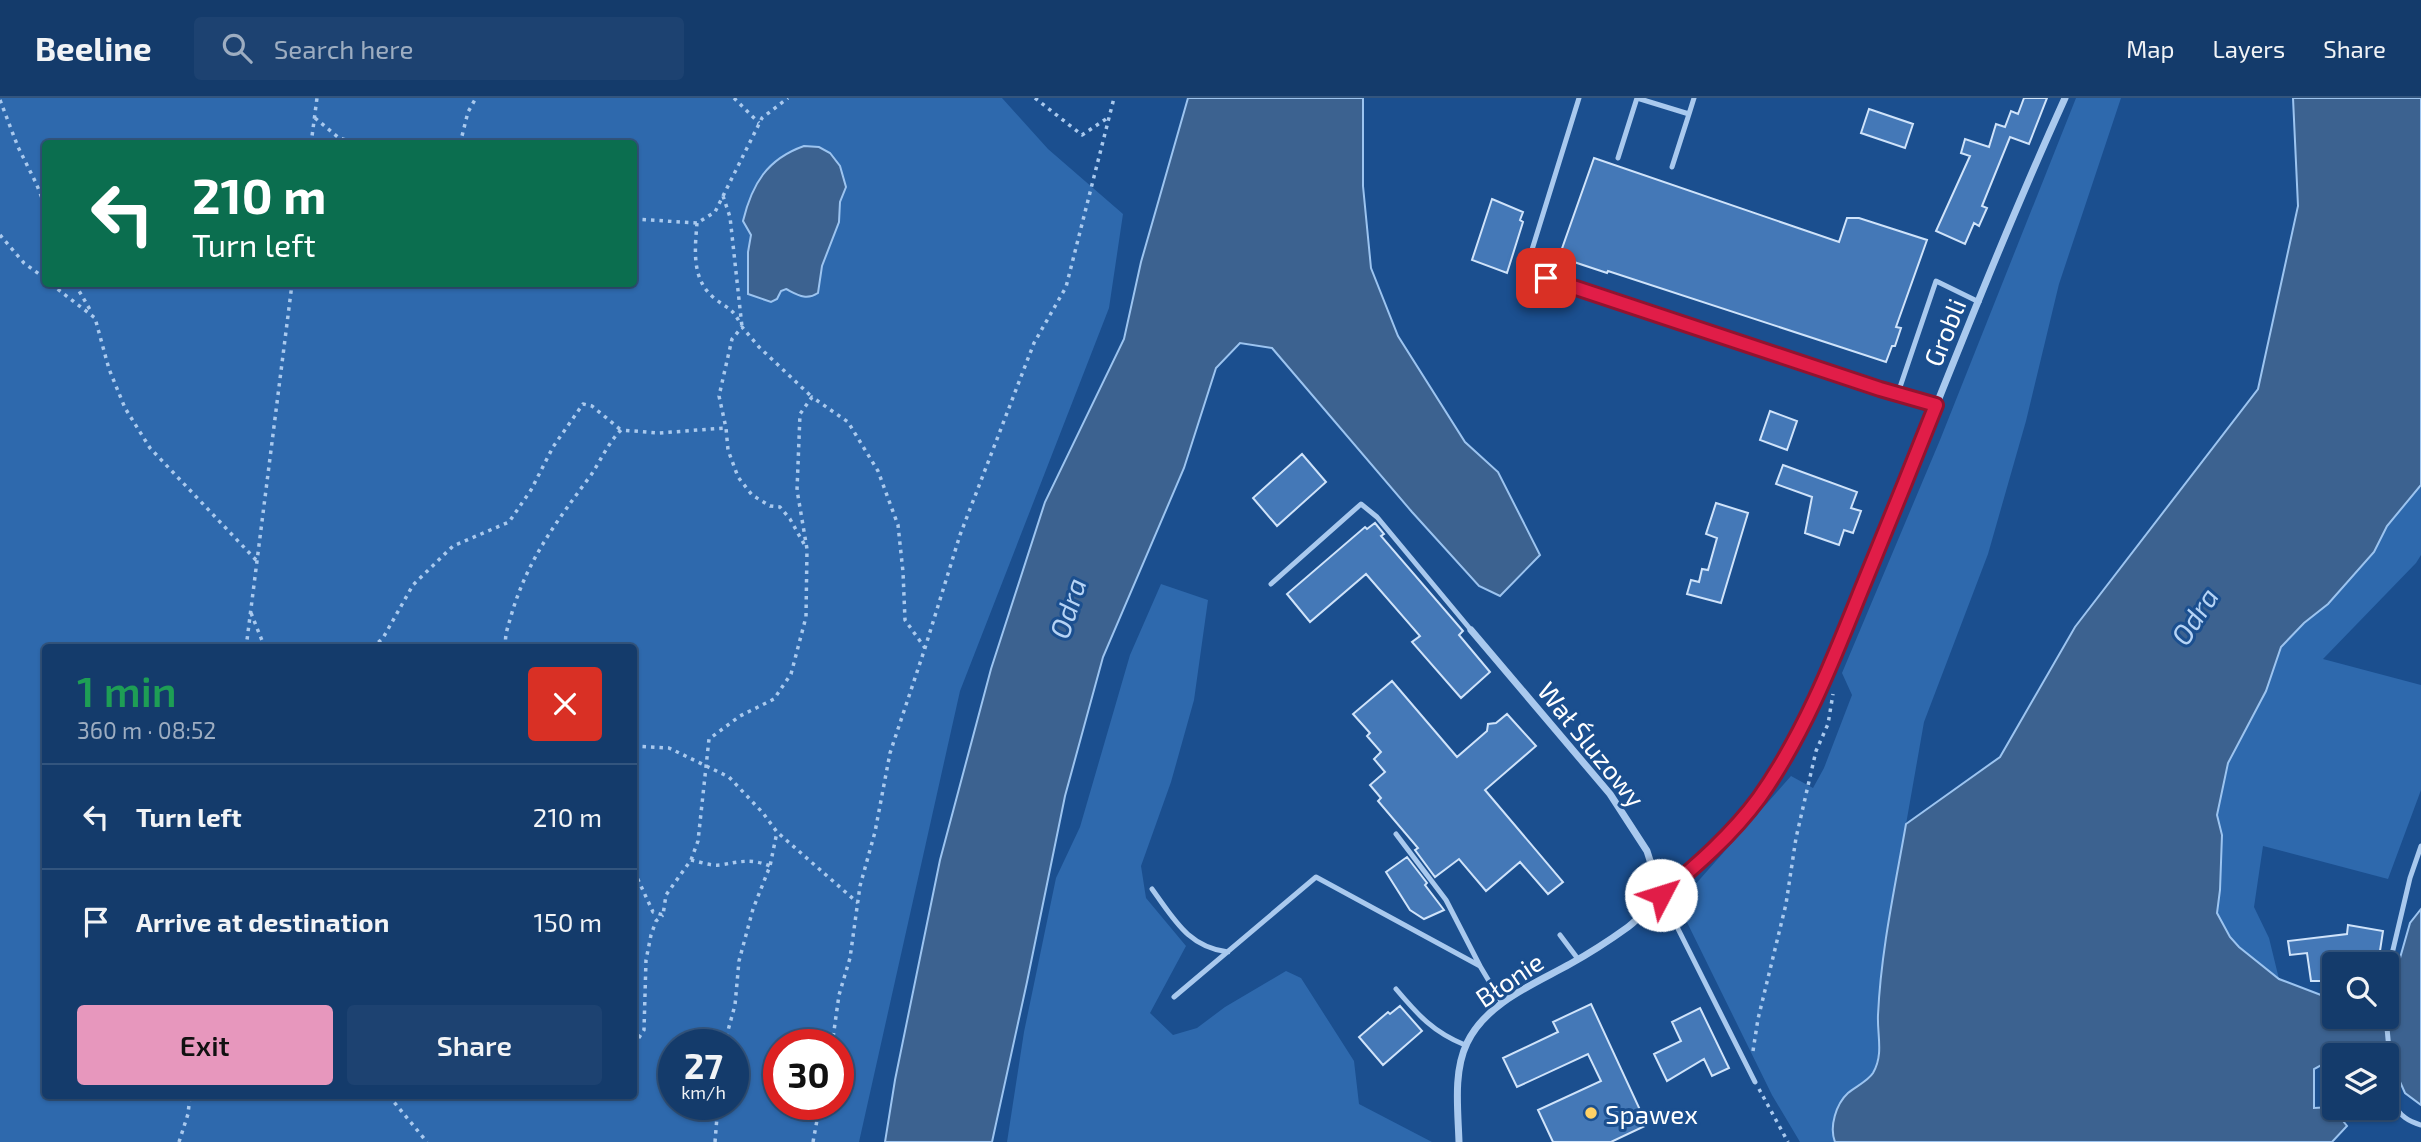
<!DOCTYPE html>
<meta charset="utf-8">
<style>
body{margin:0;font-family:"Exo 2",sans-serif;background:#1d4271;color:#f1f3f6;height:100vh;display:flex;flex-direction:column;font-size:26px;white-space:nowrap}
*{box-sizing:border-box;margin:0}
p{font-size:23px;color:#9dadc1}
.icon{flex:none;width:38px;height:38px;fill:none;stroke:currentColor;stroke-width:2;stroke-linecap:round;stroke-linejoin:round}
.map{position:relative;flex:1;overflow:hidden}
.drawer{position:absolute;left:42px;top:546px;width:595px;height:455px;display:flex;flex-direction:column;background:#143b6b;border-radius:7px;box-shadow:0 2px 5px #0004,0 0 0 2px #33557e}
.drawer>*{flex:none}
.hud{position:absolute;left:42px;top:42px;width:595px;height:147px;border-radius:7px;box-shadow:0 2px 5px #0004,0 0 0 2px #33557e;background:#0b6e4f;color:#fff;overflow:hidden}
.controls{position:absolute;left:2322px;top:854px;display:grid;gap:14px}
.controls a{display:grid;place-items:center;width:77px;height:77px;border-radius:7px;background:#143b6b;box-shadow:0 2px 5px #0004,0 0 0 2px #33557e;font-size:35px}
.speed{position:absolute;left:658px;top:931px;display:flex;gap:14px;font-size:35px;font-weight:700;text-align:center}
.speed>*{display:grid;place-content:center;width:91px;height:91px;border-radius:50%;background:#143b6b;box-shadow:0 2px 5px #0004,0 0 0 2px #33557e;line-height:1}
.speed small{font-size:18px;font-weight:400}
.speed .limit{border:10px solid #d22;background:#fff;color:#111}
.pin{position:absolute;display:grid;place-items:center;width:60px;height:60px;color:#fff;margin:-30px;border-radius:14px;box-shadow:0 4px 10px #0006}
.me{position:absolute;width:77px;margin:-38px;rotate:50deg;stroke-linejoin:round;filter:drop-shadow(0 0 5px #0008)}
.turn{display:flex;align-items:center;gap:24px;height:147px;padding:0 35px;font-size:32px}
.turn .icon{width:91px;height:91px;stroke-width:2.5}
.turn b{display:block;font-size:49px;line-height:60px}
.round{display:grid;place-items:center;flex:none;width:74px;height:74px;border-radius:7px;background:#1d4271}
.summary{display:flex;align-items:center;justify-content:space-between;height:119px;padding:0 35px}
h1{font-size:42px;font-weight:600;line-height:52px;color:#1e9e55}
.cta{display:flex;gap:14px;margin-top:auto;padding:14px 35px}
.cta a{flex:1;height:80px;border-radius:7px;background:#e797bd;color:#111;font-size:28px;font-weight:600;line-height:80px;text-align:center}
.cta a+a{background:#1d4271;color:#f1f3f6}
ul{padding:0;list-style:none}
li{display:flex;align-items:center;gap:21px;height:105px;padding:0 35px;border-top:2px solid #33557e}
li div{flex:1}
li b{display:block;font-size:26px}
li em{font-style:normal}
header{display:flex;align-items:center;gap:42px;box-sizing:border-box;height:98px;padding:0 35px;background:#143b6b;border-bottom:2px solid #33557e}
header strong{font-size:33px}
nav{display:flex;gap:38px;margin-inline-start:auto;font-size:24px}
.search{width:490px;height:63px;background:#1d4271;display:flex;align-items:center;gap:18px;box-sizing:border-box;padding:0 24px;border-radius:7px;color:#9dadc1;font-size:26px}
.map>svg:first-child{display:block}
.green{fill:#2e69ad;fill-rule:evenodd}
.water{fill:#3c6290;stroke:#9cc4f0;stroke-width:2}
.building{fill:#4478b7;stroke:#cfe3fa;stroke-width:2}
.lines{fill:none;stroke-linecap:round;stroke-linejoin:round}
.path{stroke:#a9c9ee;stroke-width:3.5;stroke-dasharray:3.5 5;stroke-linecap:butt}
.lane{stroke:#a9c9ee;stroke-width:5}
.street{stroke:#a9c9ee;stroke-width:7}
.route-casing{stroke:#92132f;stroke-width:18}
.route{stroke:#e11d48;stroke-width:12}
.poi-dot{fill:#ffd166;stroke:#1b4f8f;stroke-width:2.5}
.labels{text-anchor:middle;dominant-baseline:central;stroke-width:6;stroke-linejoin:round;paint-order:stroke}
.street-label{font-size:26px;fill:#fff;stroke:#1b4f8f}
.poi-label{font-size:26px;fill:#fff;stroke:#1b4f8f;text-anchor:start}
.water-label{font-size:28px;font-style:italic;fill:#b5d3f5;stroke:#1b4f8f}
</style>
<header>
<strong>Beeline</strong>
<div class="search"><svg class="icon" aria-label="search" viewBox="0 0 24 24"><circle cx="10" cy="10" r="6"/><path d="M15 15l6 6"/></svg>Search here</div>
<nav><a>Map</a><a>Layers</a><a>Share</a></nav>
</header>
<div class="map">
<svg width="2421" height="1044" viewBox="0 0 2421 1044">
<rect width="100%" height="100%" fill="#1b4f8f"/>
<!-- green -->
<path class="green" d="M0 0H1002L1048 51 1123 116 1109 210 960 593 859 1044H0ZM46 46H634V186H46ZM46 550H634V998H46ZM674 947H733V1006H674ZM779 947H838V1006H779Z
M2076 0H2121L2059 186 2026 323 1988 456 1924 624 1886 840 1878 920 1881 948 1873 976 1845 998 1834 1019 1832 1037 1835 1044H1800L1772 997 1678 806 1791 678 1813 690 1824 670 1852 597 1842 575 1940 342Z
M2421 387V457L2416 465 2323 561 2421 587V692L2388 781 2263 748 2254 809 2269 840 2279 881 2239 849 2230 839 2217 815 2220 792 2222 737 2217 717 2228 665 2266 593 2281 549 2304 525 2328 506 2374 454 2387 428Z
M1161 486 1208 502 1194 602 1171 684 1141 768 1146 800 1186 848 1150 915 1173 937 1197 930 1225 909 1286 873 1301 880 1354 963 1359 1006 1432 1044H1007L1024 934 1056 780 1080 729 1130 557Z"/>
<!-- water -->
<path class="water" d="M1188 0H1363V88L1371 170 1398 238 1465 344 1498 374 1540 457 1500 498 1479 488 1412 414 1272 250 1240 245 1216 270 1184 370 1103 559 1065 698 1027 884 992 1044H885L895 982 940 762 991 571 1045 404 1124 241 1141 164Z
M2293 0H2421V387L2387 428 2374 454 2328 506 2304 525 2281 549 2266 593 2228 665 2217 717 2222 737 2220 792 2217 815 2230 839 2239 849 2279 881 2334 902V919H2387V895H2390L2410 825 2421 811V1007L2405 995 2393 968H2387V957H2334V966L2325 965 2314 971V1010L2332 1009 2347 1028 2332 1044H1835C1829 1029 1836 1006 1848 995 1855 989 1868 983 1873 975 1884 956 1877 937 1878 917 1881 852 1895 789 1906 726L2000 659 2075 529 2258 291 2298 108Z
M804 48 819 49 830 55 840 68 846 89 840 104 839 124 822 168 818 195C806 203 798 197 786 191L781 193 777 201 771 204 748 196V154L751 137 743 123C752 86 767 61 804 48Z"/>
<!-- building -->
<path class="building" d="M2024 0H2047L2029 46 2010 39 1982 108 1987 110 1979 128 1974 125 1965 146 1936 133 1970 58 1961 55 1965 41 1989 49 1996 26 2005 29 2011 13 2018 16Z
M1869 11 1913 26 1905 50 1861 35Z
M1594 60 1839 144 1847 120H1859L1927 142 1896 229 1901 230 1895 248H1892L1886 264 1608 173 1607 175 1559 159Z
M1492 101 1523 114 1520 122 1523 124 1507 175 1472 162Z
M1770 313 1797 323 1787 352 1760 342Z
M1302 356 1326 384 1277 428 1253 400Z
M1783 367 1857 394 1851 410 1861 413 1853 435 1844 432 1839 447 1805 435 1812 399 1776 386Z
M1716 405 1748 415 1721 505 1687 496 1691 482 1699 484 1702 471 1708 472 1717 440 1706 436Z
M1375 425 1384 436 1381 438 1463 533 1459 537 1490 574 1461 600 1412 544 1420 538 1366 476 1310 524 1287 496 1365 429 1367 431Z
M1392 583 1457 659 1487 633 1488 626 1496 625 1507 616 1536 648 1485 692 1563 784 1548 796 1520 764 1486 793 1459 761 1435 779 1415 752 1418 750 1378 703 1381 700 1370 687 1385 674 1374 661 1381 654 1367 638 1370 635 1353 616Z
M1407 759 1427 785 1425 787 1444 812 1424 821 1410 812 1386 774Z
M2348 827 2383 833 2378 866H2334V883H2311L2307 855 2290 857 2288 843 2347 836Z
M1591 906 1647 1027 1611 1044H1553L1538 1012 1601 983 1588 956 1517 989 1503 960 1558 934 1553 924Z
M1400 908 1422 933 1383 967 1359 939 1388 914 1390 916Z
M1700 910 1729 970 1712 978 1704 961 1667 983 1654 956 1681 943 1672 924Z"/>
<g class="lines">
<!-- path -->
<path class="path" d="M734 0 759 25
M1035 0 1082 37 1106 21
M0 2 18 49 36 85 46 110
M315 20 339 40 362 46
M311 46 317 0
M460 46 468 14 476 0
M723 98 730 119 742 229
M634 121 697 125 715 114 762 20 788 0
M697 125C695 151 691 181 714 200 729 212 732 209 741 227
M0 137 24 165 46 181
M51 186 95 220 109 271 125 310 150 350 256 462
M75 186 92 215
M804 446 790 421 780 409 770 408 752 397 738 379 728 352 726 330 719 298 732 241 742 229 759 249 812 299
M251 515 265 550
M246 550 292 186
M372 550 383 540 413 487 453 448 509 424 531 392 553 349 583 306 592 308 621 332
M506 550C504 538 508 529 511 518 527 462 557 423 591 377 601 362 608 345 621 332L659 335 725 330
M634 648 669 650 729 679 763 715 777 734 858 805
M691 762C700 764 711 768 720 767 739 764 750 760 770 768
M634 773 653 814 663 817 666 797 691 762 698 743 709 641 740 618 774 601 791 576 806 519 807 451 797 392 800 316 812 299 848 324 878 373 898 427 903 474 905 522 925 550
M634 947 644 932 646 862 651 837 656 823 663 817
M724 947 735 907 739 863 753 811 770 768 777 734
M832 947 839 897 850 860 860 788 875 734 890 655 925 550 960 437 1034 245 1066 189 1114 0
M1753 953 1758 921 1786 806 1796 740 1816 653 1828 626 1833 596
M1759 991 1788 1044
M389 998 427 1044
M179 1044 188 1016 190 998
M715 1044 718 1006
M813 1044 820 1006"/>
<!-- lane -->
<path class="lane" d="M1579 0 1526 171 1880 291 1936 307
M1637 0 1689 16 1672 69
M1689 16 1694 0
M1618 60 1637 0
M1898 295 1936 183 1979 204
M1271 486 1361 406 1377 419 1471 532
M1396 736 1446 802 1480 868
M1152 791C1174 821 1188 849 1228 854
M1661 797 1755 984
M1560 837 1578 861
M2387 877 2410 780 2421 748
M1396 891C1418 917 1433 934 1465 947
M1174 899 1316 779 1480 868 1502 905
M2386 919 2394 1006C2400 1018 2408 1023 2421 1027"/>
<!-- street -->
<path class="street" d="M1471 532 1610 696 1647 753 1661 797
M1459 1044C1458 1012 1453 974 1467 945 1486 905 1534 886 1570 866 1590 855 1610 842 1628 829 1640 820 1649 808 1659 798 1685 774 1715 753 1738 726 1811 637 1849 523 1892 418 1948 278 2003 137 2065 0"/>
</g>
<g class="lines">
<!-- route casing -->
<g class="route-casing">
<path id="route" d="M1546 180 1880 291 1936 307C1911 370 1886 432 1860 495 1832 565 1803 638 1759 700 1732 737 1696 768 1661 797"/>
</g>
<!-- route -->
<use href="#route" class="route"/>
</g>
<!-- markers -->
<circle class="poi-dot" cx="1591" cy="1015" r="7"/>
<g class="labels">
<!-- street labels -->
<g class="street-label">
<text transform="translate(1944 234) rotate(-68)">Grobli</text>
<text transform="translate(1592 646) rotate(51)">Wał Śluzowy</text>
<text transform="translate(1509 881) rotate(-34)">Błonie</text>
</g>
<!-- poi labels -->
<g class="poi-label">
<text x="1605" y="1015">Spawex</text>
</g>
<!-- water labels -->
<g class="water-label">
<text transform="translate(1067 510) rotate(-72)">Odra</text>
<text transform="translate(2194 518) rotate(-57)">Odra</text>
</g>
</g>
</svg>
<div class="controls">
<a><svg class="icon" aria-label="search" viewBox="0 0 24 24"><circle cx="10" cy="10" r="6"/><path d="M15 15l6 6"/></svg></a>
<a><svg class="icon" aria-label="layers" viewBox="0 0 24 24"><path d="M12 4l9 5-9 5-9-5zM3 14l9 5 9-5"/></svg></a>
</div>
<div class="speed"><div>27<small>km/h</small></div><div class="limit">30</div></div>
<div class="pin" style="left:1546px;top:180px;background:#d93025"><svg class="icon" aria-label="arrive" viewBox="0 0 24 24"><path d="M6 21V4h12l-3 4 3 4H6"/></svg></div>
<svg class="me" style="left:1661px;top:797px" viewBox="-20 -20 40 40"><circle r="19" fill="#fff"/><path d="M0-13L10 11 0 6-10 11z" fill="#e11d48"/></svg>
<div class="hud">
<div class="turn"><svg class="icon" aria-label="left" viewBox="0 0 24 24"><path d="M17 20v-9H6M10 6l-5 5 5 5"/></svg><div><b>210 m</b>Turn left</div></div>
</div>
<section class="drawer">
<div class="summary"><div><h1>1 min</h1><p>360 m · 08:52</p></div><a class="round" style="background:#d93025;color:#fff"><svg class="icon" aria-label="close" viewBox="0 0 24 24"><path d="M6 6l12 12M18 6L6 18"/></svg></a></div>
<ul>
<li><svg class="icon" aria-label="left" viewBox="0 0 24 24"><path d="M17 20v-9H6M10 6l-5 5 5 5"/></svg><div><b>Turn left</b></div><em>210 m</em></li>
<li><svg class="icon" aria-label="arrive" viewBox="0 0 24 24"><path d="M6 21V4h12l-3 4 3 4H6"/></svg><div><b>Arrive at destination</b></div><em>150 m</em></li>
</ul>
<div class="cta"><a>Exit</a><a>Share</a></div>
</section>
</div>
